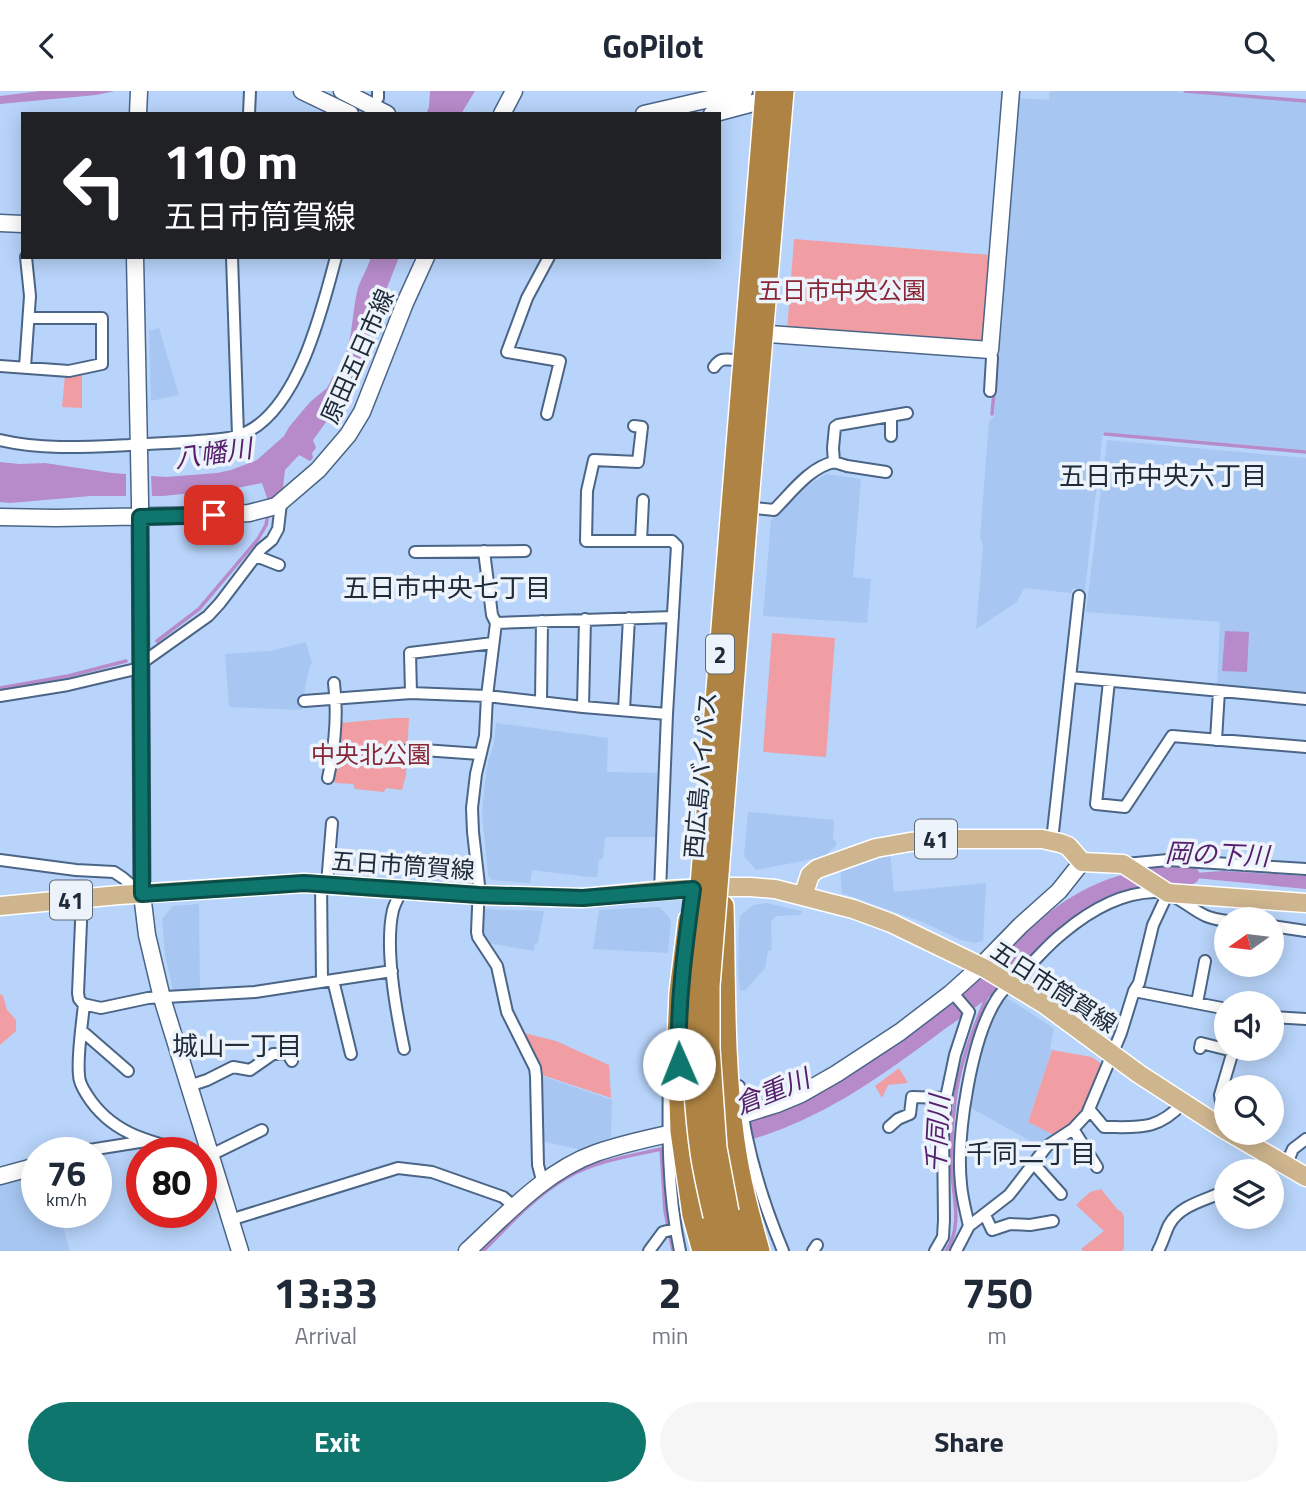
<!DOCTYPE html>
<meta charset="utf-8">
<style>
body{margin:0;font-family:"Titillium Web","Noto Sans JP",sans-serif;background:#f6f6f7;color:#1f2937;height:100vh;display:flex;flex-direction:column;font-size:26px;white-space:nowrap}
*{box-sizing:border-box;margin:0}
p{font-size:23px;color:#747a83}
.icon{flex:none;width:38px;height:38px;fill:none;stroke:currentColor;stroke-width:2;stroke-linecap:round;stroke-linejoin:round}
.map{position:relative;height:1160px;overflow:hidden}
.details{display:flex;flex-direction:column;background:#fff;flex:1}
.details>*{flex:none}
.top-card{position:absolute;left:21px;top:21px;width:700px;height:147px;border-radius:0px;box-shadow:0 4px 18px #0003;background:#202124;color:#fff;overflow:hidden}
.needle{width:46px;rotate:256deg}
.tools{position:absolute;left:1214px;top:816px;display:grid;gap:14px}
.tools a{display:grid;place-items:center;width:70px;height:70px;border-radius:50%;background:#fff;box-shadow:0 4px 18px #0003;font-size:35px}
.speed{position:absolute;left:21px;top:1046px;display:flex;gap:14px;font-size:35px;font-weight:700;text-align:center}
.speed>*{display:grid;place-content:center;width:91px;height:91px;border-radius:50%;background:#fff;box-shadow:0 4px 18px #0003;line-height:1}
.speed small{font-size:18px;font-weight:400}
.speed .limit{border:10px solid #d22;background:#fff;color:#111}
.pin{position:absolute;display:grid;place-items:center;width:60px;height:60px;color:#fff;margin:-30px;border-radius:14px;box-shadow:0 4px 10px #0006}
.me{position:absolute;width:77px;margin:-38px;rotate:359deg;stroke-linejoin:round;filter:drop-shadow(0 0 5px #0008)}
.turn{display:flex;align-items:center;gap:24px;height:147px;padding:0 28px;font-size:32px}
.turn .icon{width:91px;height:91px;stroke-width:2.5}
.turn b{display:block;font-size:49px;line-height:60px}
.eta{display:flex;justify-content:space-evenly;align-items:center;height:119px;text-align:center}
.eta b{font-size:42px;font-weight:700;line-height:49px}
.action{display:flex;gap:14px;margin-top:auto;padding:14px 28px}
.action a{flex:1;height:80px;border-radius:42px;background:#0f766e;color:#fff;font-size:28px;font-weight:700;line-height:80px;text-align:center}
.action a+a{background:#f6f6f7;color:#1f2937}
header{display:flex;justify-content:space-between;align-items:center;height:91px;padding:0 28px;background:#fff;font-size:32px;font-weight:700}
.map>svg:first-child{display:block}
.built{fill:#a7c7f2}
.green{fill:#f09ea4}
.water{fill:#b78bca}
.pier{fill:#b8d4fa}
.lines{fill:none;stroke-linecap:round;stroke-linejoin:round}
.stream{stroke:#b78bca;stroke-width:3.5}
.river{stroke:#b78bca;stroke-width:19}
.street-casing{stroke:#4b6586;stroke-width:14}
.secondary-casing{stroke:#4b6586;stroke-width:19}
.primary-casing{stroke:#fff;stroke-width:21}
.highway-casing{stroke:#fff;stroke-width:24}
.street{stroke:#fff;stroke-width:10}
.secondary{stroke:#fff;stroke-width:16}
.primary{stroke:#ceb58e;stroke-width:18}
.highway{stroke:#ae8343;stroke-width:21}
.highway-bridge-casing{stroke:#fff;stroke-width:24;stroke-linecap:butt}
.highway-bridge{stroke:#ae8343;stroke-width:21}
.route-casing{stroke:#0a4d48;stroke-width:18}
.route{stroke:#0f766e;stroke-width:12}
.labels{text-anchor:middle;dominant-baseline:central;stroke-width:7;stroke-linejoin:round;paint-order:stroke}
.shield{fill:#edf3fb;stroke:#5e6773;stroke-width:2}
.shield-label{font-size:23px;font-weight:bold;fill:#202b39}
.park-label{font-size:24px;fill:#892737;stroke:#edf3fb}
.street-label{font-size:24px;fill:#202b39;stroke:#edf3fb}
.water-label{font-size:26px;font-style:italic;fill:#551e6a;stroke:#edf3fb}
.neighbourhood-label{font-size:26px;fill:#202b39;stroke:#edf3fb}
</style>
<header><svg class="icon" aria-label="back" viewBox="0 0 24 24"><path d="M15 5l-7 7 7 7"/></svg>GoPilot<svg class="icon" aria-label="search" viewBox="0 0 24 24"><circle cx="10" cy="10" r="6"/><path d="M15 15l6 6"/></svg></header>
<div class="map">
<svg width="1306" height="1160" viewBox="0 0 1306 1160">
<rect width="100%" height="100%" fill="#b8d4fa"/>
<!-- built -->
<path class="built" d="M1050 0H1173L1306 11V359L1103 341 1085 499 1072 498 1071 502 1024 497 1017 511 976 538 983 456 980 446 989 330 994 326 1019 7 1049 9Z
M159 237 179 304 151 310 149 240Z
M1107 349 1306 367V604L1217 596 1220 531 1086 521Z
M826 383 861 388 853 486 871 488 867 532 763 525 771 429 780 422 809 394Z
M306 551 312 572 309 578 301 619 229 616 225 563 271 560Z
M496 632 608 647 607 681 662 682 660 746H605L603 768 599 769 597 786H589L532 779 530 792 492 789 488 784 482 723 485 691 488 670 494 653Z
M748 721 834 729 833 747 837 753 824 766 756 779 744 765Z
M890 761 894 801 986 792 983 850 974 852 961 849 925 832 842 802 840 777Z
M766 812 802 820 801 824 776 825 771 831 772 859 768 860 765 877 745 900 740 899 738 879 739 832 741 824 753 814Z
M199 813 200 902 174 903 165 864 162 828 173 815Z
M660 816 671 829 668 862 593 858 599 819Z
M481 818 544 820 538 852H535L534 860 488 852 480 841Z
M1007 907 1054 937 1050 958 1052 959 1028 1030 1056 1045 1041 1056 969 1016 975 977 989 932 1002 908Z
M539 984 612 1009 611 1046 581 1059 542 1050Z
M37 1085V1122H59L70 1160H0V1095Z"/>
<!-- green -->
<path class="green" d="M794 148 990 164 984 246 978 253 787 241Z
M82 282V317L62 316 65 284Z
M772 542 835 547 826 666 763 661Z
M395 627H409L406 684 402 699 386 697 384 701 355 698 353 693 336 692 331 689 340 632Z
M0 903 3 905 7 919 16 929V940L0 954Z
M520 941 556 950 609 974 611 1007 539 983Z
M1052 959 1092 966 1100 972 1101 976 1090 1007 1079 1027 1056 1045 1028 1031Z
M899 977 908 992 888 994 882 1007 875 995Z
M1101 1098 1118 1119 1122 1121 1124 1127V1157L1122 1160H1083L1081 1158 1104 1140 1076 1114 1090 1101Z"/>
<!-- water -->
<path class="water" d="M40 0H115L96 4 0 13V5Z
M430 0H475L461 23H426L429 16Z
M371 166H399L371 238 369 251 363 262 361 269 345 305 313 349 316 357 312 362 313 367 310 370 299 364 285 379 282 404 269 413 262 392 232 398 163 405H91L10 412 0 411V371L19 373 45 372 112 382 166 386 217 382 231 379 257 369 284 345 289 336 310 311 327 297 333 285H336L339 280 338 278C354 254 351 223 358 197 361 187 368 177 371 166Z
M1225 540 1249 541 1247 581 1222 580Z
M1223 780 1306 785V798L1165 784Z"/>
<!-- pier -->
<path class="pier" d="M126 380 151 381 152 408H126Z"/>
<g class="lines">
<!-- stream -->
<path class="stream" d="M1185 0 1306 10
M992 323 994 301
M1105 343 1306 361
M157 550 199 518 258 448 266 434 268 422
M0 597 68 585 126 570
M483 1160C509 1134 536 1104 568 1086 596 1070 630 1065 661 1058L665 1120 673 1160
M946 1160C964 1134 952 1101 951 1071 951 1048 953 1025 956 1002 962 963 978 927 993 890"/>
<!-- river -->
<path class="river" d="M727 1045C808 1027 875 979 941 929 958 917 976 905 992 891 1005 880 1016 865 1029 852 1075 806 1125 784 1190 784"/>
<!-- street casing -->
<g class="street-casing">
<path id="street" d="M378 7V0
M249 23 250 0
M232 166 238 344
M990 259 992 267 990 300
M0 275 69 280 102 273V227H30
M25 276 30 205 26 166
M714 276C720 267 725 268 735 269
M547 323 560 270 507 261 527 207 549 166
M891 325V345
M634 335 642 336 638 371 594 369 587 400 586 450H672L677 455 667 623 660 800
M0 349C42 359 86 356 129 354 156 352 183 352 210 349 222 348 235 347 247 341 299 315 322 219 336 166
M834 371 847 375 886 381
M754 417 774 419C791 402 810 376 834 371L833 357 835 336 838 334 907 322
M641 450 643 409
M484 460 492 524 496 532 487 605 485 645 476 683 472 717 473 741 479 794 477 841 478 846 497 875 507 921 535 977 536 985 538 1074 543 1093
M415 461 525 460
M256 465 279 474
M496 532 673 526
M139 574 208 525 220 512 261 458 272 449 278 438 281 412
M1070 586 1306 608
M1109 590 1096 713 1125 716 1172 645 1306 656
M411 602 410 562 493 552
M0 605 68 594 140 577
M304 610 411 602 487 605 583 616 667 623
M541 610 542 530
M583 616 585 528
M624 619 629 527
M1216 649 1219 600
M409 658 480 663
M328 687C335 655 338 624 334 592
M1052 750 1079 505
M0 769 76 779 114 781 123 787 142 803
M1126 773 1168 769 1306 778
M321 792 322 890
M327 793 332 732
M402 799C399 805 395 812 393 819 384 857 396 920 404 958
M82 808 78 902 79 908 83 913 101 917 148 907 255 901 392 880
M1272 835 1306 840
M333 889 351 963
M1134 900 1227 918
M1197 912 1205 870
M84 913C82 934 77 965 79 984 79 991 83 998 87 1004 112 1044 151 1051 193 1062
M1272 926 1306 928
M82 940 128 980
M1200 957 1201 952 1233 960 1220 1004 1225 1039
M669 978C668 1040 667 1100 680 1160
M189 995 207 989 233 976 250 979 273 963H288L292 970
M739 995C744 1052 761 1107 783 1160
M1089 1018 1104 1036C1139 1036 1157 1040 1183 1012
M889 1036 898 1028 910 1023 912 1006 946 1007
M1073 1038 1097 1076
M76 1062 83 1060 146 1050
M201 1064 217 1061 262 1039
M1034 1073 1061 1103
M1262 1080 1290 1065 1293 1058 1306 1048
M985 1124 992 1139 1010 1133 1030 1134 1053 1130
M230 1129 398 1077 432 1081 503 1106 515 1116
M969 1135C966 1121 962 1107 961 1093 956 1045 971 946 998 906 1006 895 1018 885 1028 876 1040 864 1050 852 1063 842 1088 821 1119 802 1154 801 1175 800 1188 817 1206 825 1213 828 1220 829 1227 830
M649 1160 663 1141 675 1138
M813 1160 817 1154
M935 1160 943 1146 944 1129 943 1041 946 1007 955 964 969 921 952 901
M956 1160 969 1135 1009 1104 1047 1055 1073 1038 1087 1023 1121 942 1134 900 1139 892 1153 834 1168 802
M1158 1160C1163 1151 1165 1142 1169 1134 1180 1113 1208 1109 1227 1099"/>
</g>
<!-- secondary casing -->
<g class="secondary-casing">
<path id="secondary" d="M302 0 350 23
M342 0 387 23
M138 23 139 0
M502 23 514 0
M644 23 744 0
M712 23 757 11 772 3
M0 132 23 133
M135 166 140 410 142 803 147 844 162 907 240 1160
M769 243 990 259 1011 0
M0 426 56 427 214 424 249 422 276 415 318 379 348 344 362 321 405 212 426 166
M723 1030 777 1013 801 1003 836 983 900 941 951 902 980 876 1021 834 1059 800 1082 771
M0 1085 37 1075
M467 1160C506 1124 545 1080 596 1062 627 1051 660 1045 691 1038"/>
</g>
<!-- primary casing -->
<g class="primary-casing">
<path id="primary" d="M803 805 810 784 817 778 876 757 910 751 944 748H1042L1060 752 1068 755 1082 771 1123 773 1168 802 1306 812
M0 815 119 804 304 792 479 804 583 807 666 799 723 796H750L775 798 853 818 891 832 986 878 1044 913 1139 983 1227 1040
M1229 1041 1306 1086"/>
</g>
<!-- highway casing -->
<g class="highway-casing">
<path id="highway" d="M723 815C725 892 723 973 734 1050 739 1088 749 1124 759 1160
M689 829 680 901 678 948 681 1040 693 1124 703 1160
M728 1121 739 1160
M714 1125 723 1160"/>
</g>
<!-- street -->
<use href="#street" class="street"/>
<!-- secondary -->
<use href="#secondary" class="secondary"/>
<!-- primary -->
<use href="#primary" class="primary"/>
<!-- highway -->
<use href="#highway" class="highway"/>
<!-- highway-bridge casing -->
<g class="highway-bridge-casing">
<path id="highway-bridge" d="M728 1121 716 1057 709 957V895L747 422 783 0
M714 1125C709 1103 704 1082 701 1061 693 1005 692 948 693 892L766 0"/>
</g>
<!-- highway-bridge -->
<use href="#highway-bridge" class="highway-bridge"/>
</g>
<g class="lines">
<!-- route casing -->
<g class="route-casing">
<path id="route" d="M214 424 140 426 142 803 304 792 479 804 583 807 693 798C685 856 677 914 679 973"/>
</g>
<!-- route -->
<use href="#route" class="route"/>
</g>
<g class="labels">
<!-- shield labels -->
<g class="shield">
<rect x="706" y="543.5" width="28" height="39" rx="5"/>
<rect x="915" y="728.5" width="42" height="39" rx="5"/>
<rect x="50" y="789.5" width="42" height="39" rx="5"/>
</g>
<g class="shield-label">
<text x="720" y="563">2</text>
<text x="936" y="748">41</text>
<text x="71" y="809">41</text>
</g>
<!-- park labels -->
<g class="park-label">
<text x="842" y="199">五日市中央公園</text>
<text x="371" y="663">中央北公園</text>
</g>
<!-- street labels -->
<g class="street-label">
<text transform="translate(357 265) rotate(-66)">原田五日市線</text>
<text transform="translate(700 684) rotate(-85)">西広島バイパス</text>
<text transform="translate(403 774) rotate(4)">五日市筒賀線</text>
<text transform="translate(1054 896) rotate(33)">五日市筒賀線</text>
</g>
<!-- water labels -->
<g class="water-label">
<text transform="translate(213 362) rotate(-8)">八幡川</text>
<text transform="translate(1217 763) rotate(2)">岡の下川</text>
<text transform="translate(772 1000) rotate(-22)">倉重川</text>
<text transform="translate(937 1043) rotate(-87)">千同川</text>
</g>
<!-- neighbourhood labels -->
<g class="neighbourhood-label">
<text x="1163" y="384">五日市中央六丁目</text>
<text x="447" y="496">五日市中央七丁目</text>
<text x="237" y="954">城山一丁目</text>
<text x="1031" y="1062">千同二丁目</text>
</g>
</g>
</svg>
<div class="tools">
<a><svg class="needle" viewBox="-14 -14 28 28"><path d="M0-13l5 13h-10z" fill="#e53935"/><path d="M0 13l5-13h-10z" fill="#747a83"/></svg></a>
<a><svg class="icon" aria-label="sound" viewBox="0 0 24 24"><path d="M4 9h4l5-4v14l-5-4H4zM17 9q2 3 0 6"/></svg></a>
<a><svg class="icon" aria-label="search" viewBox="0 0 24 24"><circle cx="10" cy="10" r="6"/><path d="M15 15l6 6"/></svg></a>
<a><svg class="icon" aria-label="layers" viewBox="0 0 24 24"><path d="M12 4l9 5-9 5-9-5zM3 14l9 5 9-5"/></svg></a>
</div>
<div class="speed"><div>76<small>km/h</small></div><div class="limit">80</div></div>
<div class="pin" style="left:214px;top:424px;background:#d93025"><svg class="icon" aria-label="arrive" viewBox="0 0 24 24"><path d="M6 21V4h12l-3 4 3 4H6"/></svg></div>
<svg class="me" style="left:679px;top:973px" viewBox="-20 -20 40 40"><circle r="19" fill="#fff"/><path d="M0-13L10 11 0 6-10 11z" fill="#0f766e"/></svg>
<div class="top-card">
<div class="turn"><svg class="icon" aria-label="left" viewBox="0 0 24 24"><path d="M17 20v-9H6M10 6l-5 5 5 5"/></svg><div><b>110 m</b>五日市筒賀線</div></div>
</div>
</div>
<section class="details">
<div class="eta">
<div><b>13:33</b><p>Arrival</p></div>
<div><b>2</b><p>min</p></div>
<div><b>750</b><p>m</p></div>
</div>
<div class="action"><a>Exit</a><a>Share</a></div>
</section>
